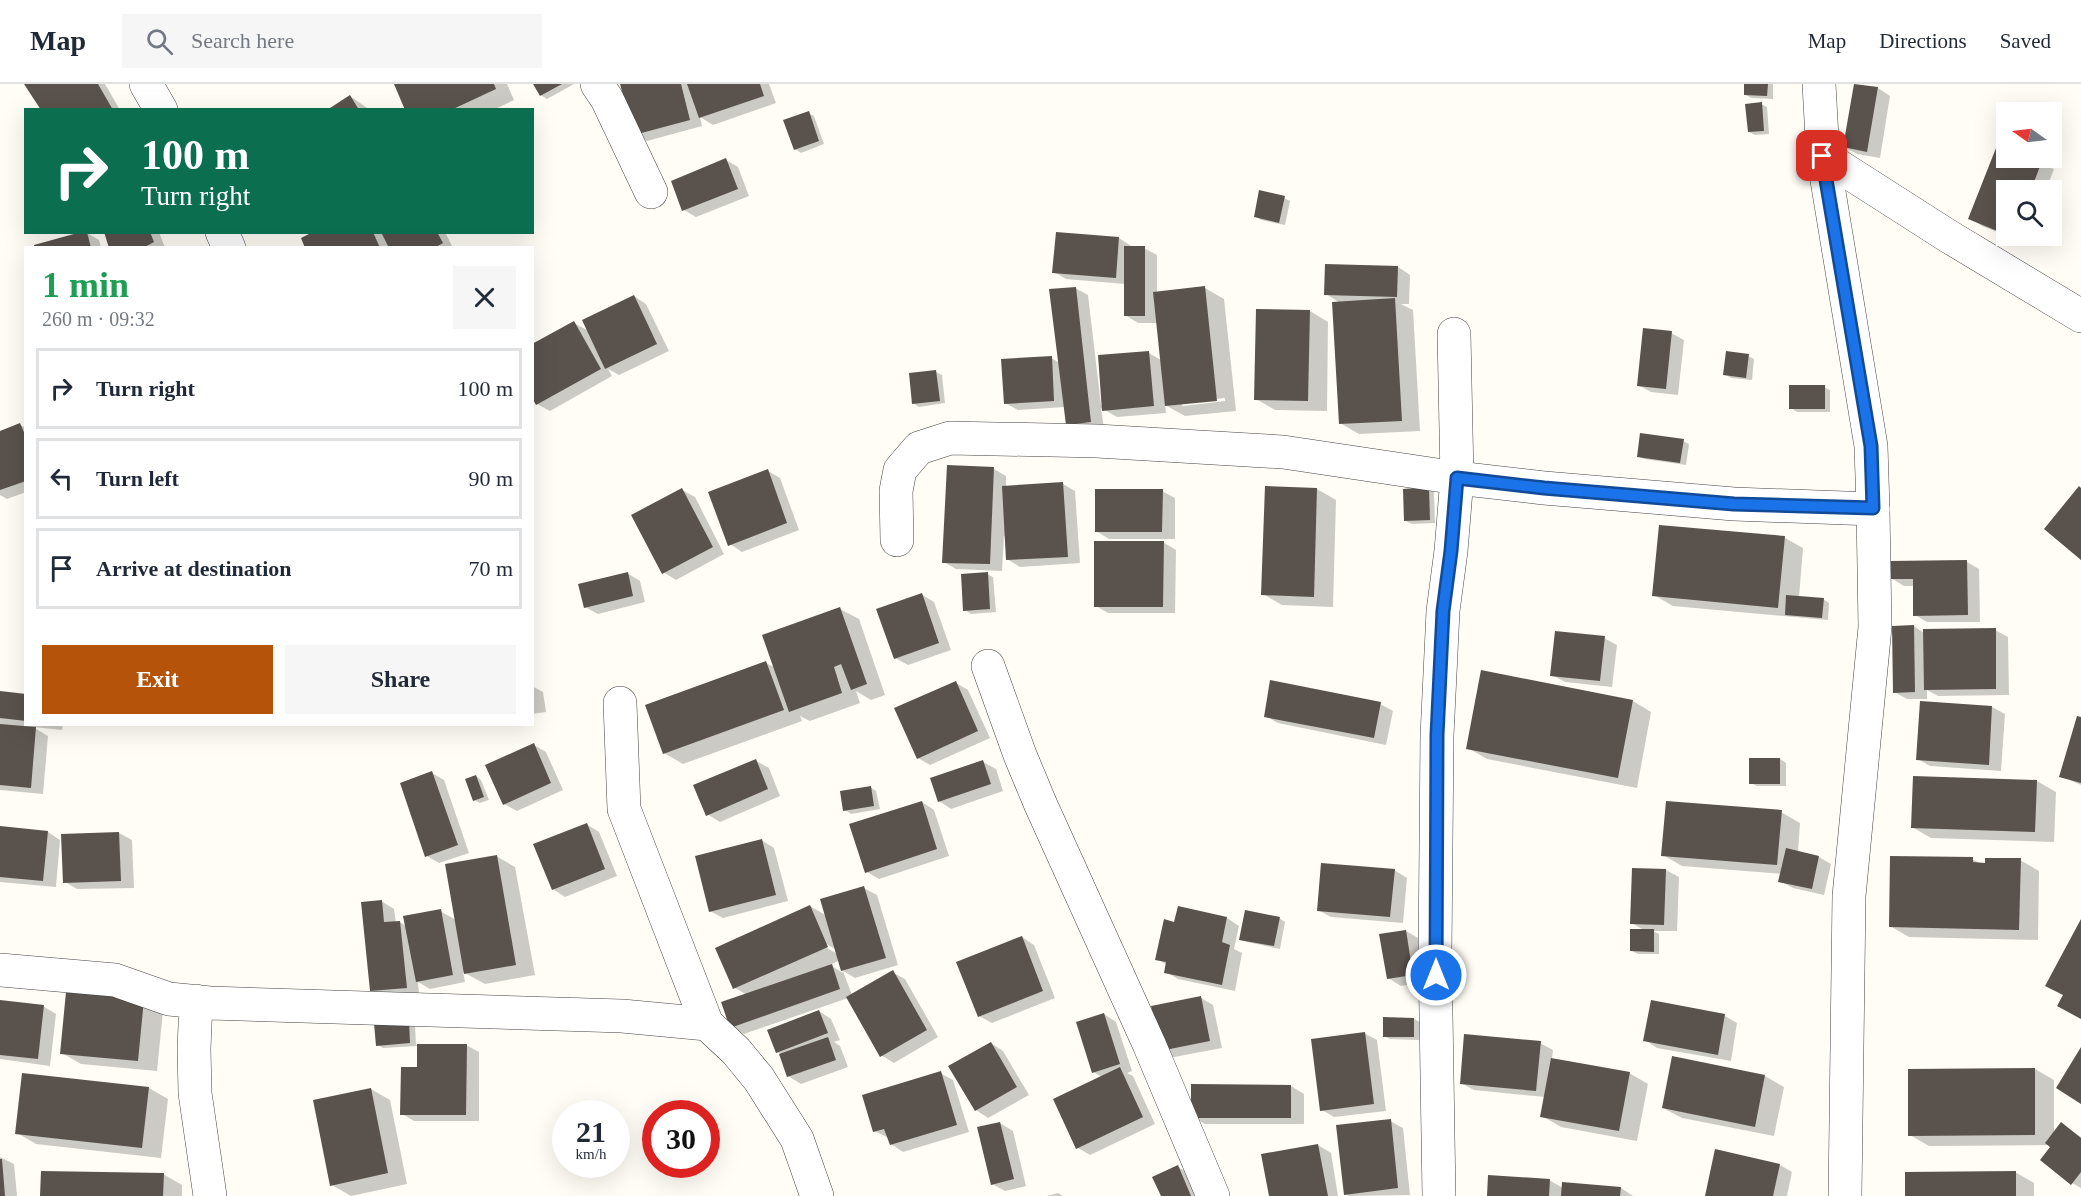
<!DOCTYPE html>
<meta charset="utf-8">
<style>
body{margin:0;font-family:Georgia,serif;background:#f6f6f7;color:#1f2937;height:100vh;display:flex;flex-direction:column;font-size:22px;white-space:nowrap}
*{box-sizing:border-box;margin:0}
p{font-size:20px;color:#747a83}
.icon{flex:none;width:33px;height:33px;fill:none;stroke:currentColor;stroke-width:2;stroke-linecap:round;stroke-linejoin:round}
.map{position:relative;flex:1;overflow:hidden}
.side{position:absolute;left:24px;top:162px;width:510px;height:480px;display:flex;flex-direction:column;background:#fff;border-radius:0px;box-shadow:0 6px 24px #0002}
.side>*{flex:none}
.top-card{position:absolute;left:24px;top:24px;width:510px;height:126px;border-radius:0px;box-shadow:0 6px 24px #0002;background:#0b6e4f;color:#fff;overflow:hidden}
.needle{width:39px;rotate:284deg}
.buttons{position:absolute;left:1996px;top:18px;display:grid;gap:12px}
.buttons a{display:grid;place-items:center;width:66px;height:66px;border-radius:0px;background:#fff;box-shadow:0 6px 24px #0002;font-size:30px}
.speed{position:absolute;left:552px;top:1016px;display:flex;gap:12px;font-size:30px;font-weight:700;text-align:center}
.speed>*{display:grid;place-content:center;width:78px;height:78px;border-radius:50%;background:#fff;box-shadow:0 6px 24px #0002;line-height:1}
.speed small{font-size:15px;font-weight:400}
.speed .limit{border:9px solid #d22;background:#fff;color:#111}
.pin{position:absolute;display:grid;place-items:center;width:51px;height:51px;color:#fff;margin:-26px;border-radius:12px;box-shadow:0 3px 9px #0006}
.me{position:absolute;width:66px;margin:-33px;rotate:0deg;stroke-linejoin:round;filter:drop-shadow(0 0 4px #0008)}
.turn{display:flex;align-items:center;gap:21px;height:126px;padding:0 18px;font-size:27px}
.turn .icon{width:78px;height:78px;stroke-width:2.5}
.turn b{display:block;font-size:42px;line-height:51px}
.round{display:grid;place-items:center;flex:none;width:63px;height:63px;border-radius:0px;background:#f6f6f7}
.overview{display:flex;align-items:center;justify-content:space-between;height:102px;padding:0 18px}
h1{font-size:36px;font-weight:700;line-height:45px;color:#1e9e55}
.button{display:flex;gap:12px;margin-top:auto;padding:12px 18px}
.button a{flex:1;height:69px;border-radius:0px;background:#b45309;color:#fff;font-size:24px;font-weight:700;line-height:69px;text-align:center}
.button a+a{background:#f6f6f7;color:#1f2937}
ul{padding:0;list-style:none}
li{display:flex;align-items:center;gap:18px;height:81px;margin:0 12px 9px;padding:0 6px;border:3px solid #e0e1e3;border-radius:0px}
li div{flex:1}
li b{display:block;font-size:22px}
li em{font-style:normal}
header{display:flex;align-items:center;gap:36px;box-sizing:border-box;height:84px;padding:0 30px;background:#fff;border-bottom:2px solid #e0e1e3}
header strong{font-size:28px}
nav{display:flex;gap:33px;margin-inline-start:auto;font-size:21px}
.search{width:420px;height:54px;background:#f6f6f7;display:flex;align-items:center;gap:15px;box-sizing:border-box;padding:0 21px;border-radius:0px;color:#747a83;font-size:22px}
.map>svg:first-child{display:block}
.shadow{fill:#0003;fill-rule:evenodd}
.building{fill:#5a524d}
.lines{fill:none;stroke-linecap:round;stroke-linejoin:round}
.minor-casing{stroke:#444;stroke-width:34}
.tertiary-casing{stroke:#444;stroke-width:34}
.minor{stroke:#fff;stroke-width:33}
.tertiary{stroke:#fff;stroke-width:33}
.route-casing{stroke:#114b97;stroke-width:15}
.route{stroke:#1a73e8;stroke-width:10}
</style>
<header>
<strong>Map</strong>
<div class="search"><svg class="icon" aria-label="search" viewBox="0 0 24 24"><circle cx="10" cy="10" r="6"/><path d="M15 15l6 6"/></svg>Search here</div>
<nav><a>Map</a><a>Directions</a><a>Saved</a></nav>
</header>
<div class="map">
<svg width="2081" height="1112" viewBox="0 0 2081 1112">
<rect width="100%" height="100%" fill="#fffdf5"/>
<!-- shadow -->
<path class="shadow" d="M26 0H105L120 26H43Z
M395 0H507L514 16 493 26H407Z
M535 0H574L547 15 541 11Z
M622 0H769L776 19 713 41 700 33 702 42 647 57 635 50Z
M1746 0H1773V15L1751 14 1745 10Z
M1855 1 1878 4 1890 12 1880 74 1857 70 1845 63Z
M350 12 370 26H330Z
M1761 20 1767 23 1769 50 1755 51 1749 48Z
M808 29 814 32 824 60 801 69 795 65Z
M2007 65V74H2030L2054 85 2046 106H2007V152H2028L2025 159 1982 142 1970 134Z
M726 76 738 83 749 112 696 133 684 126Z
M1284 114 1290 117 1285 141 1261 136 1255 132Z
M106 148H159L165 164H111Z
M316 148H445L453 164H307Z
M87 149 99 156 101 164H36Z
M1119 154 1131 162V164H1144L1157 171V209L1205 204 1224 215 1236 327 1185 332 1165 321 1166 329 1117 333 1101 324 1104 344 1067 340 1065 323 1018 326 1005 319 1051 274 1060 279 1075 204 1088 211 1101 321H1104L1149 269 1161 276 1158 239H1138L1125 231V200L1066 195 1054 188ZM1225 314V317L1182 322V319Z
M1398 183 1410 191 1409 220H1401L1413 226 1420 347 1359 350 1340 339V219L1326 210Z
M634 212 646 220 669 267 619 291 608 285 612 292 550 327 537 320 574 239 589 247Z
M1310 227 1328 238 1327 327 1275 326 1256 315Z
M1671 249 1684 256 1678 311 1651 308 1638 301Z
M1748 272 1754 275 1752 296 1731 294 1725 290Z
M936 288 942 291 945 319 919 323 913 319Z
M1824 303 1830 306V328H1797L1791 324Z
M20 341 26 344V408L7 415 0 411V348Z
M1683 357 1689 360 1686 381 1644 375 1638 372Z
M994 385 1006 392V403L1063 400 1075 407 1080 479 1020 483 1007 475 1006 452H1004L1002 487 956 485 944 478Z
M768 387 780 394 799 446 742 468 730 460Z
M1317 405 1336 416 1333 523 1282 521 1263 510Z
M1428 405 1434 408 1435 439 1412 440 1406 437Z
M682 406 695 413 724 470 676 496 663 488Z
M1162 407 1175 414V455H1109L1096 447Z
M1785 454 1803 464 1799 513 1823 515 1829 519 1828 536 1673 522 1654 511Z
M1163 458 1176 466 1175 529H1108L1096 522Z
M1967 478 1979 485 1980 538H1927L1915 531 1914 502H1904L1891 494Z
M627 489 640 497 645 518 598 530 585 523Z
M987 490 993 493 996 528 971 530 965 526Z
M921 510 934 518 951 566 908 581 895 574Z
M840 525 859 535 885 611 871 616 856 607 860 619 810 637 800 632 802 637 683 680 664 669 766 579 776 584Z
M1914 542 1924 549 1995 546 2008 553 2009 611 1938 612 1927 606V615H1907L1894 608Z
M1604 554 1617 561 1612 603 1565 598 1552 591Z
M956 599 968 606 990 654 930 681 918 674Z
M532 602 543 608 546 628 532 630Z
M0 608 26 611V640H63L62 646 33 643 48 652 43 710 0 706V642H4L0 640Z
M1633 617 1651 628 1637 704 1487 675 1468 664Z
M1380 620 1393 627 1386 661 1278 639 1265 632Z
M1992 623 2005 630 2001 687 1930 682 1918 675Z
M2081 635V701L2061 692Z
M534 661 546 668 563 706 517 727 504 720Z
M1751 675H1780L1786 679V702H1757L1751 699Z
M756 677 769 684 780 712 720 738 707 730Z
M983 678 996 685 1003 707 951 725 939 717Z
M432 689 444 696 469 769 439 779 427 772Z
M476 692 481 696 489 716 480 719 474 716Z
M2037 697 2056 708 2054 758 1931 754 1912 743Z
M870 703 876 707 880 725 851 730 845 726Z
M922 718 934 726 949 772 879 795 867 788Z
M1781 728 1800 739 1798 768 1819 773 1831 780 1824 811 1793 804 1780 797 1782 790 1682 782 1663 771Z
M586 740 599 748 617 792 565 813 553 805Z
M0 744 48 748 60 756 56 803 0 798Z
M119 749 132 756 134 804 77 805 65 798 63 752Z
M761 756 774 764 788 817 723 834 710 827Z
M496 772 515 783 535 891 485 900 463 888 465 898 430 905 418 898 419 910 384 914 371 907 381 817 394 825 396 839 400 838 406 842 440 827 456 836Z
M1972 775 1981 780 2020 776 2039 787 2038 856 1909 853 1890 842Z
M1633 785 1666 786 1679 793 1677 847H1653L1659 850V870H1638L1632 867 1645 847 1632 839Z
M1394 786 1407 794 1403 839 1331 833 1318 826Z
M864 804 877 811 898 881 855 894 843 887 852 911 892 888 905 895 938 953 894 979 881 971 848 914 744 950 731 943 747 911 735 904 810 822 827 832ZM823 858 837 866V870L821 860ZM840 876 843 889 830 881Z
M1179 824 1227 834 1239 842 1234 865 1242 869 1235 907 1178 895 1166 888 1167 881 1157 875 1176 840Z
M1279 834 1285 838 1280 865 1247 858 1241 855Z
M1406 847 1418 854 1425 898 1401 902 1388 894Z
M1022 853 1034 861 1055 914 992 939 979 932Z
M1201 914 1213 921 1222 964 1174 973 1161 966Z
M144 916 163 927 157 987 81 980 62 969Z
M0 917 43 922 56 930 50 982 0 975Z
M1652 918 1725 932 1737 939 1731 977 1657 964 1645 956Z
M819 927 831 935 840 956 834 958 840 962 848 983 801 1000 788 992 783 971 777 968Z
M1104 930 1116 938 1132 987 1127 989 1133 992 1155 1040 1090 1071 1078 1064 1102 993 1093 988Z
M1414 935 1420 938 1419 956 1390 955 1384 952Z
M376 940 415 941 416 961H466L479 968V1037H414L402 1030 419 985 418 962 383 964 378 961Z
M1364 949 1377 956 1386 1027 1334 1033 1322 1026Z
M991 959 1003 967 1029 1011 988 1034 976 1026Z
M1540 959 1553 966 1552 975 1629 989 1648 1000 1637 1057 1561 1043 1542 1032 1545 1013 1474 1006 1461 999Z
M1673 974 1765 992 1784 1003 1774 1052 1682 1034 1663 1024Z
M2035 985 2054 996V1051L2062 1040 2081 1053V1104L2072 1099 2050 1061 1929 1062 1910 1051Z
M940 989 953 996 969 1048 903 1068 891 1060 889 1054 874 1047Z
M24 990 149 1004 168 1015 161 1074 36 1060 17 1049Z
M1291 1002 1304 1010V1040H1205L1192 1033Z
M371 1005 390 1016 407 1100 351 1112 332 1101Z
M1390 1037 1403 1044 1410 1111 1349 1112 1345 1110Z
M1000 1039 1013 1047 1026 1102 1005 1107 992 1100Z
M1318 1061 1331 1069 1338 1112H1270Z
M0 1073 14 1080 17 1112H0Z
M1780 1081 1792 1088 1787 1112H1707Z
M1178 1083 1190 1090 1200 1112H1162Z
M2015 1088 2034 1099V1112H1906Z
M163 1090 182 1101V1112H42Z
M1549 1096 1563 1104H1621L1633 1112H1488Z
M1058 1109 1063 1112H1047Z"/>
<!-- building -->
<path class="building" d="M24 0H98L113 26H41Z
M394 0H494L496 5 451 26H405Z
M533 0H562L540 12Z
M620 0H681L690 36 634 51Z
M687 0H760L764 12 699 34Z
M1744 0H1768L1767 12 1744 11Z
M1854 0 1878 3 1867 68 1843 63Z
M350 11 359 26H327Z
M1762 18 1764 47 1748 48 1745 20Z
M809 27 819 57 794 66 783 36Z
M1998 59 2007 63V74H2034L2042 77 2031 106H2007V151L1968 135Z
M726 74 738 105 682 127 671 97Z
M1259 106 1285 112 1279 139 1254 133Z
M81 148H87L91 164H34V161Z
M104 148H150L154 158 143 164H109Z
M313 148H373L380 164H305L301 154Z
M381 148H437L443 159 434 164H389Z
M1056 148 1119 153 1116 194 1052 189Z
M1124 162H1145V232H1124Z
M1325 180 1398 182 1397 213 1324 211Z
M1205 202 1217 317 1165 322 1153 208Z
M1076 203 1091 338 1066 341 1049 205Z
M634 211 657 260 605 285 582 236Z
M1395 214 1402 337 1339 340 1332 218Z
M1256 225 1310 226 1308 317 1254 316Z
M574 237 601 285 536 321 532 314V260Z
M1643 244 1672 247 1666 305 1637 302Z
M1149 267 1154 322 1102 327 1098 271Z
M1726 267 1749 270 1746 294 1723 291Z
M1052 272 1054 317 1004 320 1001 275Z
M936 286 940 317 912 320 909 289Z
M1789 301H1825V325H1789Z
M20 339 26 353V397L0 406V347Z
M1640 349 1684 355 1680 379 1637 373Z
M947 381 994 383 990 480 942 479Z
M768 385 787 439 728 462 708 408Z
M1063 398 1068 473 1006 476 1002 402Z
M1265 402 1317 404 1314 513 1261 511Z
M2079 402 2081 404V476L2044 445Z
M1429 403 1430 436 1404 437 1403 405Z
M682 404 713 463 662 490 631 431Z
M1095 405H1163L1162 448H1095Z
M1659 441 1785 452 1778 524 1652 512Z
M1094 457H1164L1163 523H1094Z
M1967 476 1968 531 1913 532V495H1889V477Z
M628 488 633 512 584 524 578 500Z
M988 488 990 525 963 527 961 490Z
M922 509 939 559 894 575 876 525Z
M1786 511 1824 514 1822 534 1785 531Z
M840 523 867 600 851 606 841 580 834 583 842 609 789 628 762 551Z
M1914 541 1915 608 1893 609 1892 542Z
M1996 544V605L1924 606 1923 545Z
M1555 547 1605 552 1600 597 1550 592Z
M766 577 784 626 663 670 645 621Z
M1481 586 1633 616 1618 694 1466 665Z
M1270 596 1381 618 1374 654 1264 633Z
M956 597 978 647 917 675 894 624Z
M0 607 26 610V637L0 634Z
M1920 617 1992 622 1989 681 1916 676Z
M2077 632 2081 633V699L2059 693Z
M0 640 36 643 31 704 0 701Z
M534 659 551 699 503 721 485 681Z
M1749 674H1780V700H1749Z
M756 675 768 705 706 732 693 701Z
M983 676 991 700 938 718 930 694Z
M432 687 458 761 425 773 400 699Z
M476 691 484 713 473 717 465 695Z
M1913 692 2037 696 2035 748 1911 744Z
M871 702 874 722 843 727 840 707Z
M922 717 937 765 865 789 849 740Z
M1666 717 1782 726 1777 781 1661 772Z
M587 739 605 785 552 806 533 760Z
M0 742 48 747 43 797 0 793Z
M119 748 121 797 63 799 61 750Z
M762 755 776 811 709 828 695 772Z
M1786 764 1819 772 1812 805 1778 798Z
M497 771 516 881 464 890 445 780Z
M1890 772 1973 773V778L1985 779V774H2021L2019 846 1889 843Z
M1321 779 1395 785 1390 833 1317 827Z
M1632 784 1666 785 1664 841 1630 840Z
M864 802 886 874 841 887 820 815Z
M382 816 384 838 400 837 407 904 370 907 361 818Z
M810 821 828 863 733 905 715 864Z
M1178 822 1227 833 1222 858 1230 861 1222 901 1164 889 1166 878 1155 876 1164 835 1174 838Z
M441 825 453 891 416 898 403 832Z
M1245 826 1280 833 1274 862 1239 856Z
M2081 835V935L2057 922 2063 911 2045 902Z
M1630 845H1654V868L1630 867Z
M1406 846 1413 891 1387 895 1379 850Z
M1022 852 1043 907 978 933 956 878Z
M832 880 840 905 730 944 721 918Z
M893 886 927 946 880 973 846 913Z
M66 908 144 915 138 977 60 970Z
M1201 912 1210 957 1160 967 1151 922Z
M0 916 44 921 38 975 0 971Z
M1651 916 1725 930 1718 971 1643 957Z
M819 926 828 949 776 969 767 946Z
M1104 929 1120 980 1092 989 1076 938Z
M1383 933 1414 934V953H1383Z
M409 936 410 959 376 962 374 939Z
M1365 948 1374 1020 1320 1027 1311 955Z
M1464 950 1541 957 1536 1007 1460 1000Z
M828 953 836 976 787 993 779 970Z
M991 958 1017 1003 975 1027 948 982Z
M417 960H467L466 1031H400L401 983H417Z
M2081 963V1020L2056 1004Z
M1672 972 1765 991 1755 1043 1662 1024Z
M1551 974 1630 988 1619 1047 1540 1033Z
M1120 983 1143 1033 1076 1065 1053 1015Z
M2035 984V1051L1908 1052V985Z
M941 987 957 1041 890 1061 884 1045 873 1048 862 1011Z
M22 989 149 1003 142 1064 15 1050Z
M1191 1000 1291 1001V1034H1191Z
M371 1004 388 1089 330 1102 313 1016Z
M1391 1035 1398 1104 1344 1111 1336 1041Z
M1000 1038 1014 1095 991 1101 977 1043Z
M2061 1038 2081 1054V1088L2071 1101 2040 1076 2050 1063 2045 1059Z
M1318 1060 1328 1112H1269L1261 1070Z
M1715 1065 1780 1080 1773 1112H1705Z
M0 1075H2L5 1112H0Z
M1178 1081 1191 1112H1161L1152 1093Z
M41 1087 164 1089 163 1112H40Z
M2016 1087V1112H1905V1088Z
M1488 1091 1550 1095 1549 1112H1487Z
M1562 1098 1621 1103 1620 1112H1561Z"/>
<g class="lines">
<!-- minor casing -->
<g class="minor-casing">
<path id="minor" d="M146 0 161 26
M597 0 607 15 651 108
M1823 72 1948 152 2081 232
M222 148 229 164
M897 456 896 407 900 386 919 364 950 354 1097 357 1283 368 1457 394 1544 404 1734 420 1873 425
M988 582 1020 671 1040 719 1149 960 1213 1112
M620 619 624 725 707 940 736 967 759 995 797 1055 817 1112
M0 886 115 896 169 915 210 919 622 932 707 940
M196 917 194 965 195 1009 210 1112
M1439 1112 1435 869 1437 652 1443 527 1451 467 1457 394 1454 250"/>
</g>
<!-- tertiary casing -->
<g class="tertiary-casing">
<path id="tertiary" d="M1819 0 1823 72 1871 362 1873 425 1875 543 1849 812 1845 1112"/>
</g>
<!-- minor -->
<use href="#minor" class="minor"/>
<!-- tertiary -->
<use href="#tertiary" class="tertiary"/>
</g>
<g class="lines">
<!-- route casing -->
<g class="route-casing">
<path id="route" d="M1436 891 1437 651 1443 527 1451 467 1457 394 1544 404 1734 420 1873 424 1871 362 1822 72"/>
</g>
<!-- route -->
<use href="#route" class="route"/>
</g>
</svg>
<div class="buttons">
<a><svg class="needle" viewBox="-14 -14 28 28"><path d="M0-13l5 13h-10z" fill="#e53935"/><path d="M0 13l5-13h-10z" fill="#747a83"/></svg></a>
<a><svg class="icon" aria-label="search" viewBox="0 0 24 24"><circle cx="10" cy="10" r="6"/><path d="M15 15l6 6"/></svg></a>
</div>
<div class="speed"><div>21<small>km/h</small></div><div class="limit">30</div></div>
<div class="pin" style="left:1822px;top:72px;background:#d93025"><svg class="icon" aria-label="arrive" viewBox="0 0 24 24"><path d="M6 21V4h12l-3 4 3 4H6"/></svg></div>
<svg class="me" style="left:1436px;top:891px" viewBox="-20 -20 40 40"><circle r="17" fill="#1a73e8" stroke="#fff" stroke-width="3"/><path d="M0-11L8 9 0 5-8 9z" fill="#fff"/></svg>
<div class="top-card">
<div class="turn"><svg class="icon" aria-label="right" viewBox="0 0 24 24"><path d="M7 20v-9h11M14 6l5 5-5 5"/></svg><div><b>100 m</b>Turn right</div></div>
</div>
<section class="side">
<div class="overview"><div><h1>1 min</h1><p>260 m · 09:32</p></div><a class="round"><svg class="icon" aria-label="close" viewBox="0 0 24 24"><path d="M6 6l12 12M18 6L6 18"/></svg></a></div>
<ul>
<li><svg class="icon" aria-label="right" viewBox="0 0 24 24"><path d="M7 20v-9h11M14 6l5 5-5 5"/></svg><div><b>Turn right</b></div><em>100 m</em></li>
<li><svg class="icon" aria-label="left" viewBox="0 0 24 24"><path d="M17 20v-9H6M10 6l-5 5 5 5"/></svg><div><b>Turn left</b></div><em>90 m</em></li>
<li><svg class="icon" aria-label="arrive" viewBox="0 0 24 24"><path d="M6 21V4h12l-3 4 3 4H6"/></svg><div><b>Arrive at destination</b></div><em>70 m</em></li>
</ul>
<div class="button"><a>Exit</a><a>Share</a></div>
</section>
</div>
